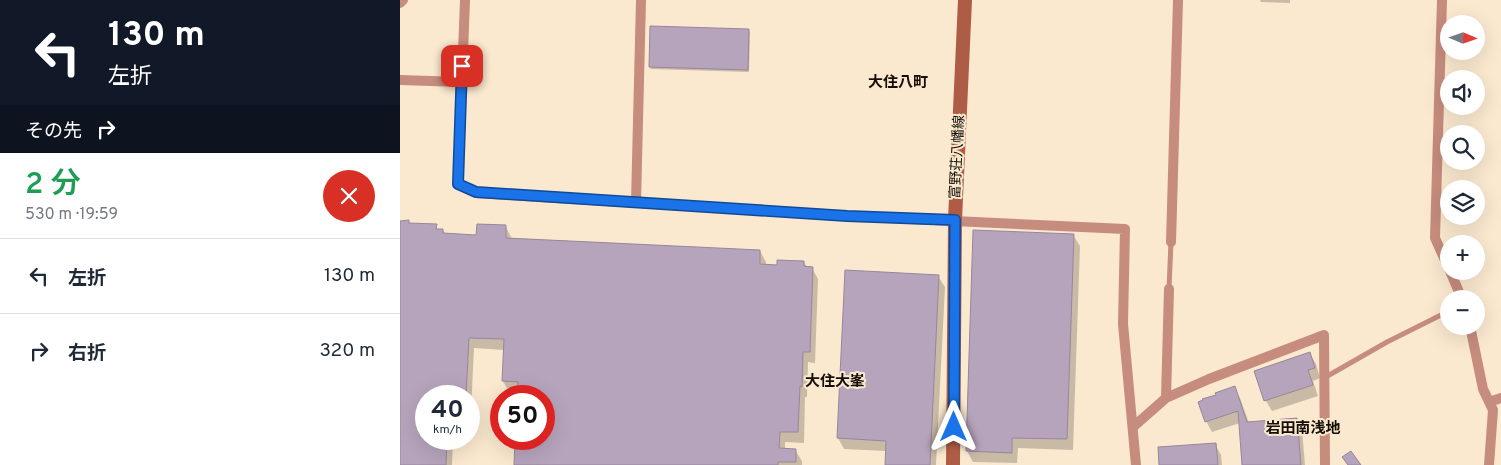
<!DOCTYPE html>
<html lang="ja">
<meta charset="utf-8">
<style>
body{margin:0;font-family:Overpass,"Noto Sans JP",sans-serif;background:#f2f2f3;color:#1f2937;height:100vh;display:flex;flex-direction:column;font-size:19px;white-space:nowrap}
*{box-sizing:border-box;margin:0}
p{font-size:16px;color:#747a83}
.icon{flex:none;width:28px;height:28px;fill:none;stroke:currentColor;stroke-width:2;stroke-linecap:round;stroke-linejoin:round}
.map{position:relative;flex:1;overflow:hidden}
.side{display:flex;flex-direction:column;background:#fff;width:400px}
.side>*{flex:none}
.hud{background:#111827;color:#fff;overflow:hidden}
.needle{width:32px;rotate:92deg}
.buttons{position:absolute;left:1040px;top:15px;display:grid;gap:10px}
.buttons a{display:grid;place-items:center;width:45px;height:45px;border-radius:50%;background:#fff;box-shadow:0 5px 20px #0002;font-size:25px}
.speed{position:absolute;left:15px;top:385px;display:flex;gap:10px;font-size:25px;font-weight:700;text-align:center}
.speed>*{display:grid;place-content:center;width:65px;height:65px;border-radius:50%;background:#fff;box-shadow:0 5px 20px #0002;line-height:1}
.speed small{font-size:12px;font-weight:400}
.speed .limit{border:8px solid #d22;background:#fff;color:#111}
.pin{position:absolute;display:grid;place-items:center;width:42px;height:42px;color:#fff;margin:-21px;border-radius:10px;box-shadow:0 2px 8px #0006}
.me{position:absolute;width:55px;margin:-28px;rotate:0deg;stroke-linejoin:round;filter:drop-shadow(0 0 4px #0008)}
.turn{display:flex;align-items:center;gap:18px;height:105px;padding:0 25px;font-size:22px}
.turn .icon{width:65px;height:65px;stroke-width:2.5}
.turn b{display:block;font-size:35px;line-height:42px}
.then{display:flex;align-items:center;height:48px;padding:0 25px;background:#0003;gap:10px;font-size:19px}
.round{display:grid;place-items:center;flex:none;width:52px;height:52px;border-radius:26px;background:#f2f2f3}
.headline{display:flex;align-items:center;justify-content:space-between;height:85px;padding:0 25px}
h1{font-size:30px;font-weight:600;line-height:38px;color:#1e9e55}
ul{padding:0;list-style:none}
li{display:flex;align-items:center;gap:15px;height:75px;padding:0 25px;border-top:1px solid #e0e1e3}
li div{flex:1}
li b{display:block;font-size:19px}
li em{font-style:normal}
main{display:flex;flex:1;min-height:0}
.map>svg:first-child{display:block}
.shadow{fill:#0003}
.building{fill:#b6a4bc;stroke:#97869c}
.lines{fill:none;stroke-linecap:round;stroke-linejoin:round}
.service{stroke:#c68c7d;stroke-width:5}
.minor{stroke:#c68c7d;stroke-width:10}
.secondary{stroke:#af5c47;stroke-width:14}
.route-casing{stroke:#114b97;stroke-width:12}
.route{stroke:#1a73e8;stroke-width:9}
.labels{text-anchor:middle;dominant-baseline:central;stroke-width:4;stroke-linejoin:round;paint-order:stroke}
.street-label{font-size:14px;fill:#140e06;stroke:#fae9cf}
.neighbourhood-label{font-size:15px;font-weight:bold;fill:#140e06;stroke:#fae9cf}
</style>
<main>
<section class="side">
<div class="hud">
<div class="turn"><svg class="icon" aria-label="left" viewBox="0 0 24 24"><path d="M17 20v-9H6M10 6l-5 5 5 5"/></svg><div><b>130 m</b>左折</div></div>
<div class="then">その先<svg class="icon" aria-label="right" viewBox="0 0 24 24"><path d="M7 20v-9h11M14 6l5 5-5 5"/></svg></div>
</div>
<div class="headline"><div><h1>2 分</h1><p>530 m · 19:59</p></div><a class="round" style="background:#d93025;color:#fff"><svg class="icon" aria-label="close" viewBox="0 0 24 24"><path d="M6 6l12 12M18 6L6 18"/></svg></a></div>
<ul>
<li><svg class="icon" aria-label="left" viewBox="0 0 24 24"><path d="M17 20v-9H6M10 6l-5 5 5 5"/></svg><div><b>左折</b></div><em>130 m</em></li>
<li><svg class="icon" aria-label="right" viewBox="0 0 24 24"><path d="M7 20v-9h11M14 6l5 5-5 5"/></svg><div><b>右折</b></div><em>320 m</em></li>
</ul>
</section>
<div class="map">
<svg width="1101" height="465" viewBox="0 0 1101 465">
<rect width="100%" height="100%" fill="#fae9cf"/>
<!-- shadow -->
<path class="shadow" d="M860 0H890V3L861 2Z
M251 27 348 30 350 32 349 72 251 69 250 67Z
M0 222H9L10 224 36 226 38 230H43L46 235 78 236 106 227 112 239 360 251 366 262V265L378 266 404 262 407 268H412L418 279 415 363 408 362 407 397H405L404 443 385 442V450H395L402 461V465H115L117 439H144V396H119V392H109L103 381 104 350 74 348 70 432 69 431V396H26V439H53L52 465H0Z
M574 231 673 235 680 246 673 450 618 448 617 463 573 462 567 451Z
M538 276 545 287 536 465H486V451L444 449 438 438Z
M910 354 916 364 920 378 913 381 918 396 872 411 866 401 856 372Z
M834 388 840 398 849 423 896 419 902 430 905 465H844L840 423 812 432 806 421 818 395Z
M815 444 821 455 822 465H761Z"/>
<!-- building -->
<path class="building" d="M250 26 349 29 348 70 249 67Z
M9 220V223L37 224 36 229H43V233L76 235 77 224 106 225V238L360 250V264L377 265V260L404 261V266L413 267 410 352H403L402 387 400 386 398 432H380L379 448 396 449V462H378V465H114L115 439H144V396H117L118 382 102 381 104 339 69 338 66 396H26V439H47L46 465H0V221Z
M573 230 674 234 667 439 612 438V453L566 451Z
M445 270 539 275 530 465H485L486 441 437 438Z
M910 352 915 368 908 370 913 385 864 401 854 371Z
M835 386 847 422 897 418 901 465H842L838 411 805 422 798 402 803 400 802 399 816 395 815 393Z
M816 443 818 465H759L758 447Z
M951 451 961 465H948L942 457Z"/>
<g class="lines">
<!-- service -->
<path class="service" d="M769 289 771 242
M924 378 987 342 1049 311"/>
<!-- minor -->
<path class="minor" d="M65 0 58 184 76 193 447 216 725 229 723 324 736 465
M1042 0 1035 238 1049 269
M0 3 3 0
M0 80 61 82
M236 202 241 0
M771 242 778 0
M1050 271 1062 299
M1070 326 1083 389 1093 410 1089 465
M766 398 769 289
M1089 402 1101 398
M733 427 766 398 809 379 924 335 925 465"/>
<!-- secondary -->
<path class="secondary" d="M553 465 555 220 565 0"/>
</g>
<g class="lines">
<!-- route casing -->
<g class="route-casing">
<path id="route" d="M62 66 58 184 76 192 447 216 555 220 554 427"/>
</g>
<!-- route -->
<use href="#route" class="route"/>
</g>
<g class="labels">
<!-- street labels -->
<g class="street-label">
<text transform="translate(558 157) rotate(-87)">富野荘八幡線</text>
</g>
<!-- neighbourhood labels -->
<g class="neighbourhood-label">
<text x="498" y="83">大住八町</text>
<text x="435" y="382">大住大峯</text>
<text x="903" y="429">岩田南浅地</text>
</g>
</g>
</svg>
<div class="buttons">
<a><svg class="needle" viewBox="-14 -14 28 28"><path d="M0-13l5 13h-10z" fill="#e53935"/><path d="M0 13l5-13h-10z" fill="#747a83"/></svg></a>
<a><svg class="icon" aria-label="sound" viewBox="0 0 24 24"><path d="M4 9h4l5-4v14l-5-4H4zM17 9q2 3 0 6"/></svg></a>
<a><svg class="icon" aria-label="search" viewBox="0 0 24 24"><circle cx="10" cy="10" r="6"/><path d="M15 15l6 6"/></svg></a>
<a><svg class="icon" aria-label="layers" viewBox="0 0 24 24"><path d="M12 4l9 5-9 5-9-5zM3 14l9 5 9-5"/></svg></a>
<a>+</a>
<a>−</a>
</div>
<div class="speed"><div>40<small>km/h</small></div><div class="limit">50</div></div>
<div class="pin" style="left:62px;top:66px;background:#d93025"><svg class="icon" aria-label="arrive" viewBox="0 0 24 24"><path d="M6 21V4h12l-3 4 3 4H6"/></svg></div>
<svg class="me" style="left:554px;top:427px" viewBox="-20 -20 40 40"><path d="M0-17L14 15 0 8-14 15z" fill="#1a73e8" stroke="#fff" stroke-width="4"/></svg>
</div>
</main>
